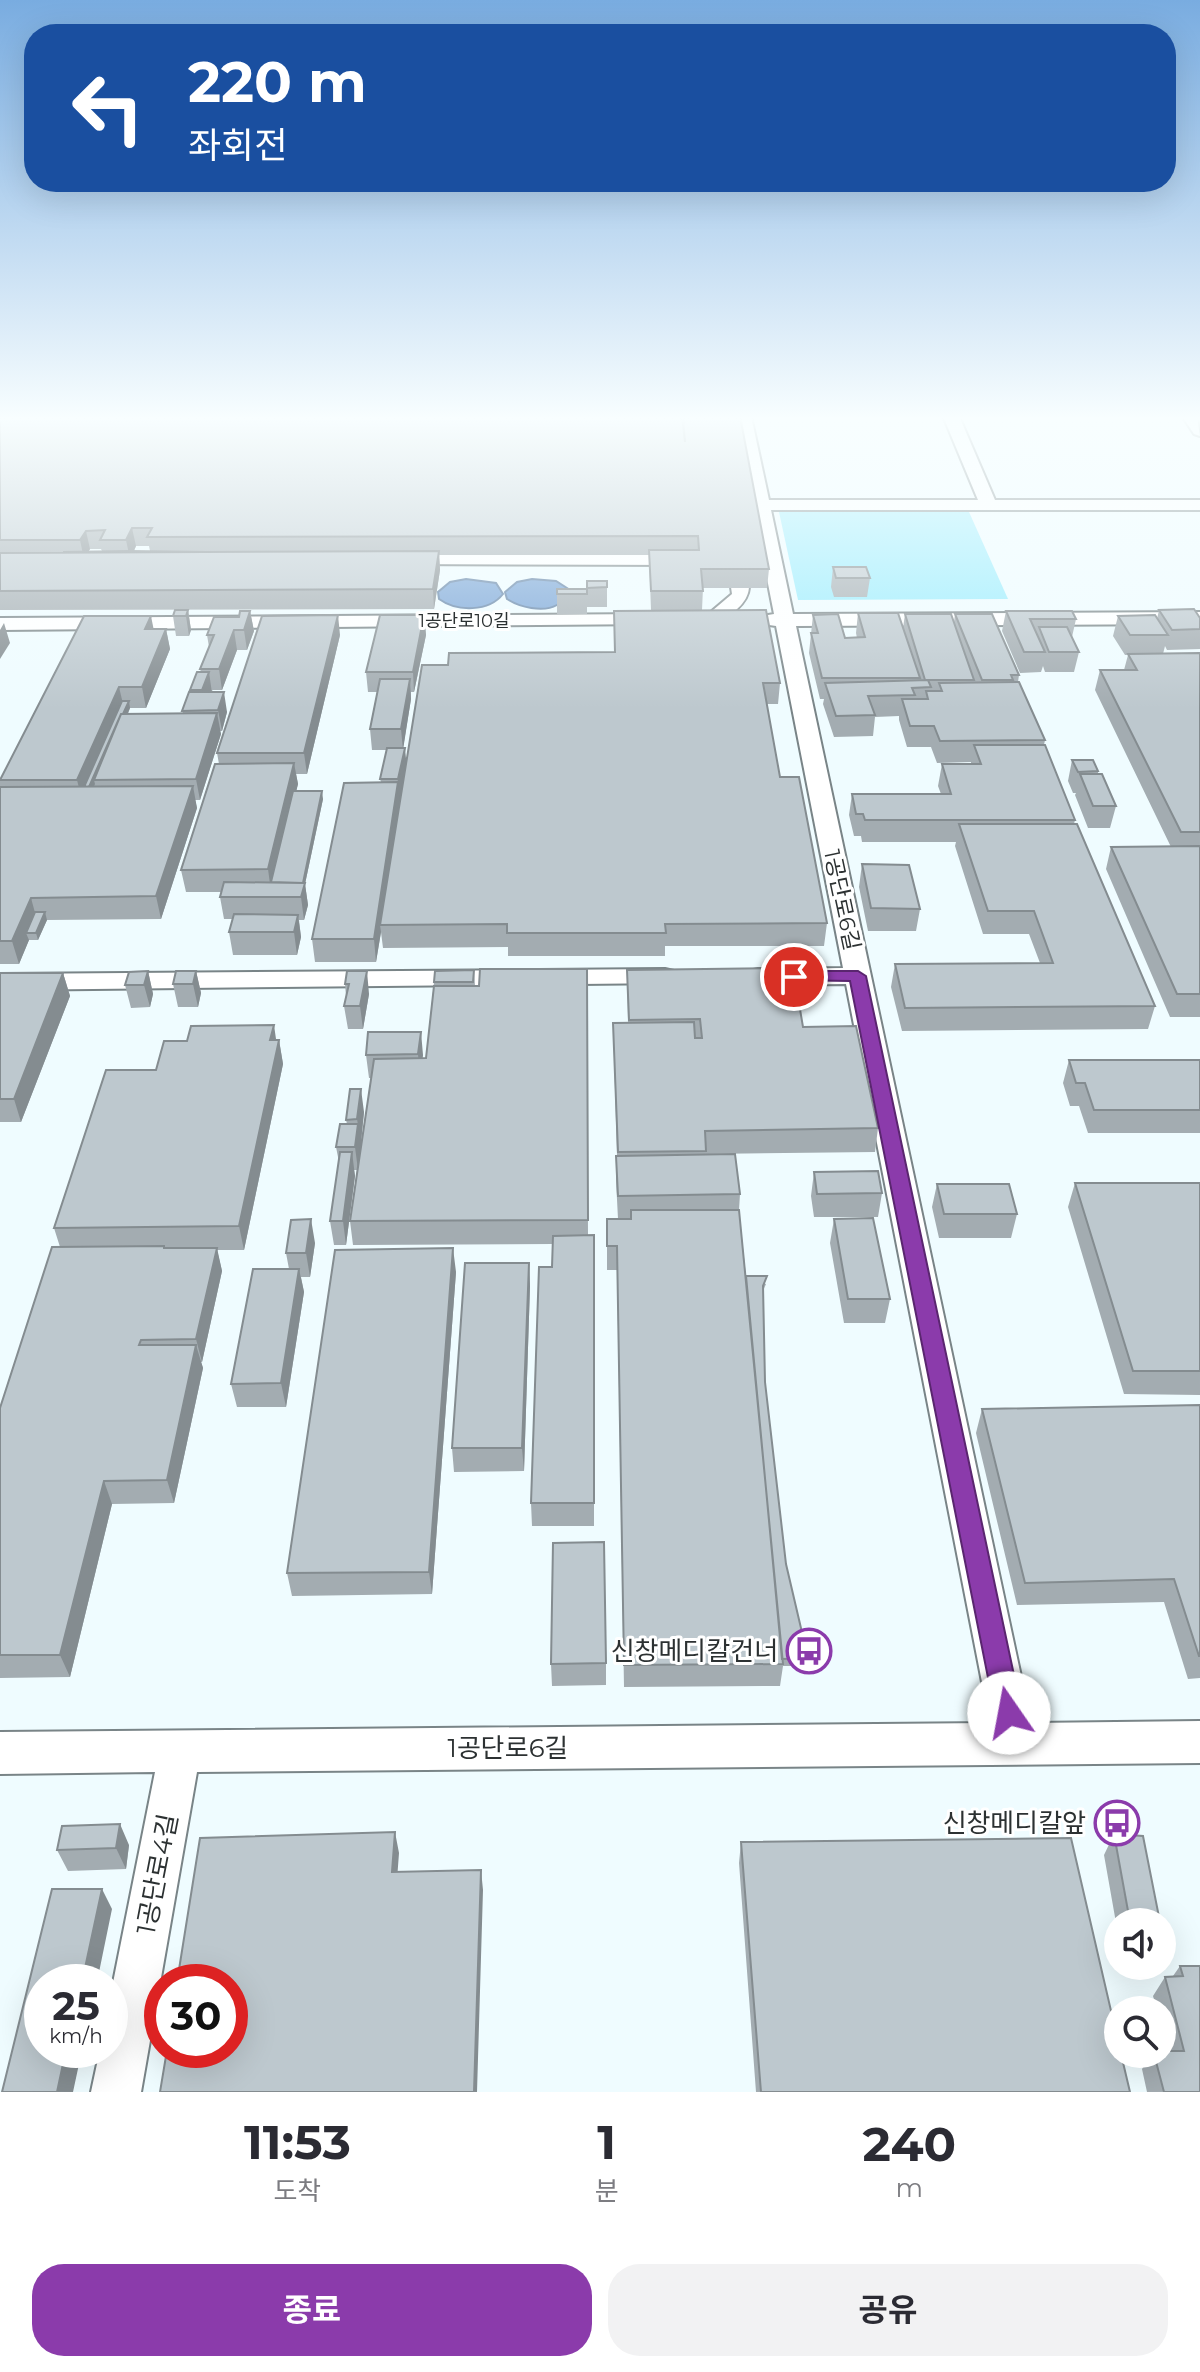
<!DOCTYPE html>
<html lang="ko">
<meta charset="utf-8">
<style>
body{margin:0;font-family:Montserrat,"Noto Sans KR",sans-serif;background:#f2f2f3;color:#2b2b33;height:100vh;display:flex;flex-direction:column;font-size:30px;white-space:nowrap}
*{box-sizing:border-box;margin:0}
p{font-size:26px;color:#7c7c81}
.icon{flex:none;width:44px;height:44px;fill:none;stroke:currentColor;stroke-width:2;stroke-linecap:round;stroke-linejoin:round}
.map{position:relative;height:2092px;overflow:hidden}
.drawer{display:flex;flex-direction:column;background:#fff;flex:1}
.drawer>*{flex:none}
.top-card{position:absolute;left:24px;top:24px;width:1152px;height:168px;border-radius:32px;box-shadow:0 8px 32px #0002;background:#1a4fa0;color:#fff;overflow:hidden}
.buttons{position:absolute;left:1104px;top:1908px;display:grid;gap:16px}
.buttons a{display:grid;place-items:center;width:72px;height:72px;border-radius:50%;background:#fff;box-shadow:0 8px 32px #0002;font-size:40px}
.speed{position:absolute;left:24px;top:1964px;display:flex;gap:16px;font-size:40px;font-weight:700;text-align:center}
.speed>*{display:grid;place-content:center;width:104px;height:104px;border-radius:50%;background:#fff;box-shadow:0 8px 32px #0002;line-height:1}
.speed small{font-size:20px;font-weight:400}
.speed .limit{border:12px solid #d22;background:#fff;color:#111}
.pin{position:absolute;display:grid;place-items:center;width:68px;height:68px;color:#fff;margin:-34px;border:4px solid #fff;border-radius:50%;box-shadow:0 2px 8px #0007}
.me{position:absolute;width:88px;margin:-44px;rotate:348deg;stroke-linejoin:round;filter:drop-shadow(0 0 6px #0008)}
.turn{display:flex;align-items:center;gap:28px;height:168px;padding:0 32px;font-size:36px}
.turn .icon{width:104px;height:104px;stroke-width:2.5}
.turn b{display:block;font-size:56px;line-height:68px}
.eta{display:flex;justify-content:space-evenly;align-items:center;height:136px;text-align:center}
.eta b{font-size:48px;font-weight:700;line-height:56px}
.cta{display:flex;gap:16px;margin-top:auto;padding:16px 32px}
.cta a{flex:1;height:92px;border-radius:32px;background:#8b3bab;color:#fff;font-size:32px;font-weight:700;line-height:92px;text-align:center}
.cta a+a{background:#f2f2f3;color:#2b2b33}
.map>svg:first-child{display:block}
.green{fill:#98ecfd}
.water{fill:#74a1d5;stroke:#5e7fa4;stroke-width:2}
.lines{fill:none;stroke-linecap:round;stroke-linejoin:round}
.minor-casing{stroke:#798487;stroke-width:4}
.minor{fill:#fff;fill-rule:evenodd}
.wall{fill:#a3acb1;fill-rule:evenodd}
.shaded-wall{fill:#848c90}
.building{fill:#bdc8ce;stroke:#848c90;stroke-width:2}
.route{fill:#8b3bab;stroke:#5a266f;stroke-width:2}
.labels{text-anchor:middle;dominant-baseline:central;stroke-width:6;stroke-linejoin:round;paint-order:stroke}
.far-street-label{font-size:18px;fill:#2c3132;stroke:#fff}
.street-label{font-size:22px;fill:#2c3132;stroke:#fff}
.near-poi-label{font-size:26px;fill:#2c3132;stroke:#fff;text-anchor:end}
.near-street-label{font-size:26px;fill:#2c3132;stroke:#fff}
</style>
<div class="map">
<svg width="1200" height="2092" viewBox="0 0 1200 2092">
<rect width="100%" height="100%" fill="#effcff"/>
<!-- green -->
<path class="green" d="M779 512H969L1008 599 798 600Z"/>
<!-- water -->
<path class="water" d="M466 579 496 583 503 594C489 612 457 612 439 599L438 592 450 582Z
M532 579 556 581 570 590C567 594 562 602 557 605 543 613 519 607 507 599L505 592 517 582Z"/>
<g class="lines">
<!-- minor casing -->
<g class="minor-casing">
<path id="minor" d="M735 416H751L769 500H978L943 416H959L995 500H1200V510H771L793 614 1200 612V624L796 626 1031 1723 1200 1721V1763L197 1772 141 2092H91L100 2050H110V1998L155 1772 0 1774V1732L990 1723 846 984 758 985 749 983 745 977 749 971 758 969 843 968 776 626 762 624 759 620 762 616 774 614Z
M1182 416H1197L1200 436 1194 434Z
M735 548 744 553C749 585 757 594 729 616 721 623 717 627 706 624L703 620 706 616 732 594 726 553Z
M400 555H687L696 560 687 565 394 564 391 560Z
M651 614 658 616 661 620 658 624 0 630V618Z
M665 969 674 971 678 977 674 983 0 990V974Z"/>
</g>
<!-- minor -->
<use href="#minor" class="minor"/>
</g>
<!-- wall -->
<path class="wall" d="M0 416 682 420V416H740L769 569 767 588H703L702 610H651L649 555H439L440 570 434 609 0 610ZM136 546H149L150 551H134ZM90 549H101L102 551 88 552Z
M833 567 870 578 867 597H834L831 587Z
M587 581H607V607H587V614H557V589H587Z
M188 610 191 630 189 636H176L173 616Z
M1159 610 1200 618V649L1167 650 1165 646 1163 654 1200 653V1017H1170L1106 869 1111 847H1171L1095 690 1100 670H1124L1128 655H1125L1113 636 1118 616 1157 619Z
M250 611 254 631 247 650H237L222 690H212L227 712 222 731H220L221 734 200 800H195L197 808 161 919 47 920 38 940H29L19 964H0V779L153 629H166L170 649 146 708H130L128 714 183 713 182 711 191 692 190 690 201 672 200 669 209 647 207 635Z
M614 611 780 683 778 704H767L780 777 827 923 824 946H665V956H508V947L383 948 381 932 376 962H315L312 939 381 782 380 779 387 750H372L370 729 378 692H368L366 672 424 615 426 635 414 692H411V699L403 748 406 764 448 665 614 652Z
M1006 611 1076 619 1072 637 1079 652 1074 672H1045L1043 666 1041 672 1020 673 1002 631Z
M858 613 903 628 905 614 954 622 955 614 1019 675 1018 682 1045 740 1044 745 1075 820 1074 824 1155 1006 1148 1029 902 1031 891 987 895 964 1040 963 1029 934H983L955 846 956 842H862L861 836H854L849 815 852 794H941L938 786 942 764H971V762L937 763 931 747H907L899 720V716L875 717 873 736 834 737 823 704 824 699H820L809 653 813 615 845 638H857L856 633Z
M340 635 307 774H296L298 784 296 791 323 799 305 884 308 905 304 920H299L301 937 297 955H233L229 932 233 919H224L220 897 221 892H186L181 870 219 764 217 753Z
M1072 760 1098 771V774L1116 806 1110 828H1088L1075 795 1076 793H1073L1068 781Z
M862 864 920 909 916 931H868L859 887Z
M474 970 475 986 587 992 588 1235H594V1526H532L531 1503 552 1267 553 1244 353 1245 350 1221 357 1170H354L355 1176 346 1245H334L330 1221 339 1162 336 1147 347 1124 346 1120 364 1112 361 1144 371 1078H369L366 1055 368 1032 423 1055 422 1058H426L434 982Z
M627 970 803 1027 878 1128 875 1152 706 1154 740 1194 739 1210 746 1276 766 1284 763 1291 765 1382 786 1564 808 1658 807 1666H783L780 1686 624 1687 617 1270H607V1219H618L616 1180V1156H617L613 1023H628Z
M148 971 153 994 150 1007 131 1008 125 985Z
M196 971 201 993 198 1007H178L173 984Z
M347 971 369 994 363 1029H348L344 1006 346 996 345 984Z
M0 973H63L70 996 21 1122H0Z
M276 1040H279L283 1064 244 1250H217L222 1271 202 1362H201L203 1368 174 1503 112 1504 70 1677 0 1678V1408L60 1247 54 1228 156 1070Z
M1069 1060H1200V1133H1088L1079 1106H1070L1063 1083Z
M814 1172 882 1193 878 1217H814L811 1196Z
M1075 1183H1200V1395L1124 1394 1068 1207Z
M937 1184 1017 1214 1011 1238H939L932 1207Z
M834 1219 890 1299 885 1323H844L830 1243Z
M315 1243 310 1277H301L304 1292 286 1407H237L231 1384 289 1269 286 1253Z
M529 1263 530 1286 524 1471 454 1472 452 1448Z
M456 1272 432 1594 292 1596 287 1573Z
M1200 1405V1678L1188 1679 1164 1602 1017 1605 976 1433 982 1409Z
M606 1663V1685L552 1686 551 1664Z
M1114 1834 1160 1922H1118V1934L1104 1855Z
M741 1842 1130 2092H756L739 1863Z
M129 1845 126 1869 68 1871 57 1850Z
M1180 1966H1200V2092H1147L1142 2069 1152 2054H1162L1167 2051 1162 2031V2010H1157L1153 1996 1165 1977 1173 1976Z"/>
<!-- shaded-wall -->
<path class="shaded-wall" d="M132 528 136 546 130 559 126 540Z
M86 531 90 549 84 559 80 540Z
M439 551 440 570 434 609 433 589Z
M188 610 191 630 189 636 186 616Z
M250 611 254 631 247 650 244 630Z
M338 615 340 635 307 774 304 753Z
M424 615 426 635 414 692 413 672Z
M151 616 155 636 145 629Z
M4 623 10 643 0 659V630Z
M166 629 170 649 146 708 142 687Z
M234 630 237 650 222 690 219 669Z
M209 672 212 693 206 711 202 690Z
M410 679 411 699 403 750 401 729Z
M119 687 124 708 129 701 130 708 97 780H94L95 784 83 811 82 800 77 780Z
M224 692 227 712 222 731 218 710Z
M217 713 221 734 200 800 196 779Z
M405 748 407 769 380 925 381 932 376 962 374 939 398 779Z
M294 763 298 784 274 884H270L268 869Z
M193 786 197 808 161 919 156 896Z
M322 791 323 799 305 884 308 905 304 920 301 897 302 884Z
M31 898 37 920 26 933 29 940 19 964 12 941Z
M45 912 47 920 38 940 36 933Z
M298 915 301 937 297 955 294 932Z
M148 971 153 994 150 1007 144 985Z
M196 971 201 993 198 1007 193 984Z
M367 971 369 994 363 1029 360 1006Z
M63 973 70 996 21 1122 14 1099Z
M274 1025 277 1046 279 1040 283 1064 244 1250 239 1226 270 1040Z
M421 1032 423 1055 420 1077 418 1054Z
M361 1089 364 1112 361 1141 362 1147 358 1170 355 1147 358 1125 357 1119Z
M352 1152 355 1176 346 1245 343 1221Z
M311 1219 315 1243 310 1277 306 1253Z
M217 1248 222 1271 202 1362 196 1339Z
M453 1248 456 1272 432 1594 429 1572Z
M529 1263 530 1286 524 1471 522 1448Z
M299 1269 304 1292 286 1407 281 1383Z
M196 1345 203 1368 174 1503 167 1480Z
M104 1481 112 1504 70 1677 60 1655Z
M120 1824 129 1845 126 1869 116 1848Z
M395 1832 399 1853 396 1893 392 1872Z
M481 1870 483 1890 477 2092H474Z
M102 1889 112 1909 97 1982H82Z
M66 2050H82L73 2092H57Z"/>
<!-- building -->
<path class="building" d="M0 416H682L685 442 683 416H740L769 569H701L703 591H651L649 550H699L698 536 147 537 152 528H132L126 540H100L105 530 86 531 80 540H0Z
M130 551 206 552H63Z
M439 551 433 589 0 591V553Z
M833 567H866L870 578H836Z
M587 581H607V587L587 588Z
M557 589H587V594H557Z
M1194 609 1200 618V629L1172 630 1159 610Z
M175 610H188L186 616H173Z
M766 610 780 683H763L780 777H799L827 923 665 924 666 933H507V924L380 925 422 665H448L449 653 615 652 614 611Z
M240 611H250L244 630H234L219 669H200L214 635H207L214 617H239Z
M1006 611H1072L1076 619H1030L1045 652H1024Z
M858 613H898L920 678H822L811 633H818L813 615 838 614 845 638 865 637Z
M905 614H951L974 680H925Z
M955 614H992L1019 675H1011L1013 680H982Z
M338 615 304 753H217L262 616Z
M380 615H424L413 672H366Z
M1155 615 1168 635H1130L1118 616Z
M84 616H151L145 629H166L142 687H119L77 780H0Z
M1039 627H1067L1079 652H1049Z
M1200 653V832H1181L1100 670H1137L1128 654Z
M197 672H209L202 690H190Z
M380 679H410L401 729H370Z
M928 680 931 687 912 688 915 695 868 696 875 715 836 716 825 683Z
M1019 682 1045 740 940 741 934 726H910L902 699H928L926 691H942L939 683Z
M189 692H224L218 710 182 711Z
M122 701H129L123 714H121L89 787H84Z
M217 713 196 779 94 780 121 714Z
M974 745H1045L1075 820H865L863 814H856L852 794H951L942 764H981Z
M387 748H405L398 779H380Z
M1072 760H1093L1098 771 1078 772Z
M294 763 268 869 181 870 215 764Z
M1080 774H1102L1116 806H1093Z
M398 782 374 939H312L344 783Z
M193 786 156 896 31 898 12 941H0V787Z
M293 791H322L303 883 271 882Z
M959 824H1077L1155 1006 905 1008 895 964 1053 963 1034 911H988Z
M1200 846V994H1177L1111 847Z
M862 864 909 865 920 909 871 908Z
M224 882 305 883 301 897H220Z
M35 912H45L36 933H26Z
M234 914 298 915 294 932H229Z
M793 968 803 1027 856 1026 878 1128 705 1131 706 1151 618 1152 613 1023 694 1022 695 1038H702L700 1019 629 1020 627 970Z
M480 969H587L588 1220 350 1221 374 1059 426 1058 434 986H479Z
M474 970 473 982H434L435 971Z
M148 971 144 985H125L129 972Z
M176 971H196L193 984H173Z
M347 971H367L360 1006H344L349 984H345Z
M0 973H63L14 1099H0Z
M274 1025 270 1040H279L239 1226 54 1228 106 1070H156L164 1041H187L191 1026Z
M368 1032H421L418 1054 366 1055Z
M1069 1060H1200V1110H1094L1085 1083H1076Z
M350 1089H361L357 1119 346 1120Z
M340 1124H358L355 1147H336Z
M340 1152H352L343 1221H330Z
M735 1154 740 1194 618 1196 616 1156Z
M878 1171 882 1193 817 1194 814 1172Z
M1075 1183H1200V1371H1133Z
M937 1184H1009L1017 1214H944Z
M631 1210H739L783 1664 624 1665 617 1246H607V1219H631Z
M873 1218 890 1299H848L834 1219Z
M311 1219 306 1253H286L291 1220Z
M594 1235V1503H531L539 1267H552L553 1236Z
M164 1246V1248H217L196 1339 141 1340 139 1345H196L167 1480 104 1481 60 1655H0V1408L52 1247Z
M453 1248 429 1572 287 1573 335 1250Z
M465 1263H529L522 1448H452Z
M253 1269H299L281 1383 231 1384Z
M746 1276H767L763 1286 765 1382 786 1564 808 1658 782 1659Z
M1200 1405V1656H1199L1174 1579 1025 1583 982 1409Z
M604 1542 606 1663 551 1664 553 1543Z
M120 1824 116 1848 57 1850 62 1826Z
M395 1832 392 1872 481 1870 474 2092H160L167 2050H230V1982H177L200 1838Z
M1114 1834 1143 1836 1160 1922H1130Z
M1071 1838 1118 2041V2054H1121L1130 2092H761L741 1842Z
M52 1889H102L82 1982H42V2050H66L57 2092H2Z
M1180 1966H1200V2092H1164L1154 2054H1162V2051H1184L1165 1977 1183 1976Z"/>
<!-- sky -->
<linearGradient id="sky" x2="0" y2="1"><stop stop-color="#79ace0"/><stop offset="0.59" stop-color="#f8feff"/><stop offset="1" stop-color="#f8feff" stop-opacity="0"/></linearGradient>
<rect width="1200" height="709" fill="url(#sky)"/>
<!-- route -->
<path class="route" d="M794 971H858L866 976 1022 1713 1018 1722 1009 1726 999 1722 995 1713 850 981 788 980 785 977 788 973Z"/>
<!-- icons -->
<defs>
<g id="bus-ring" transform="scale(2.3)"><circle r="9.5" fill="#fff" stroke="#8b3bab" stroke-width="1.5"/><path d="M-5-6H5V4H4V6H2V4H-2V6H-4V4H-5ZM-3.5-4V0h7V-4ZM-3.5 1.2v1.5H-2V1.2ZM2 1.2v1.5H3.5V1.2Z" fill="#8b3bab"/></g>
</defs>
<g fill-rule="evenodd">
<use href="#bus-ring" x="809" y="1651"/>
<use href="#bus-ring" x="1117" y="1823"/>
</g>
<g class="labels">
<!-- far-street labels -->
<g class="far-street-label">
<text x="464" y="621">1공단로10길</text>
</g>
<!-- street labels -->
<g class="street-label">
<text transform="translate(842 900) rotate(78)">1공단로6길</text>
</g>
<!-- near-poi labels -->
<g class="near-poi-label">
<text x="778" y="1651">신창메디칼건너</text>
<text x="1086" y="1823">신창메디칼앞</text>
</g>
<!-- near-street labels -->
<g class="near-street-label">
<text x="508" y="1748">1공단로6길</text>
<text transform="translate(157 1874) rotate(-79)">1공단로4길</text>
</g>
</g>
</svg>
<div class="buttons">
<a><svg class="icon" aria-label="sound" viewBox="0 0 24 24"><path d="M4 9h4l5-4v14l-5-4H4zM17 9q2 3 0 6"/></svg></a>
<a><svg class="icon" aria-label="search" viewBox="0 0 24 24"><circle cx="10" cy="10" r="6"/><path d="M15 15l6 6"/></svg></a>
</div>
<div class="speed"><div>25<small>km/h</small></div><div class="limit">30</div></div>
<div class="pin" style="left:794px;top:977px;background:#d93025"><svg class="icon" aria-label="arrive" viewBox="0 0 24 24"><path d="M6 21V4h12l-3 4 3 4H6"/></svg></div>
<svg class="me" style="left:1009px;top:1713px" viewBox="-20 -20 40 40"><circle r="19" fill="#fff"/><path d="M0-13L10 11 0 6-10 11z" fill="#8b3bab"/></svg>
<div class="top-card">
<div class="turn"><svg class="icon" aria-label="left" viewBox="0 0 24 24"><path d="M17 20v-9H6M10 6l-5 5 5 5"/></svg><div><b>220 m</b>좌회전</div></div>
</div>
</div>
<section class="drawer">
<div class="eta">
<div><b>11:53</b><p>도착</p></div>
<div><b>1</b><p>분</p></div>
<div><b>240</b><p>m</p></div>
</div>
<div class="cta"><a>종료</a><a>공유</a></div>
</section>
